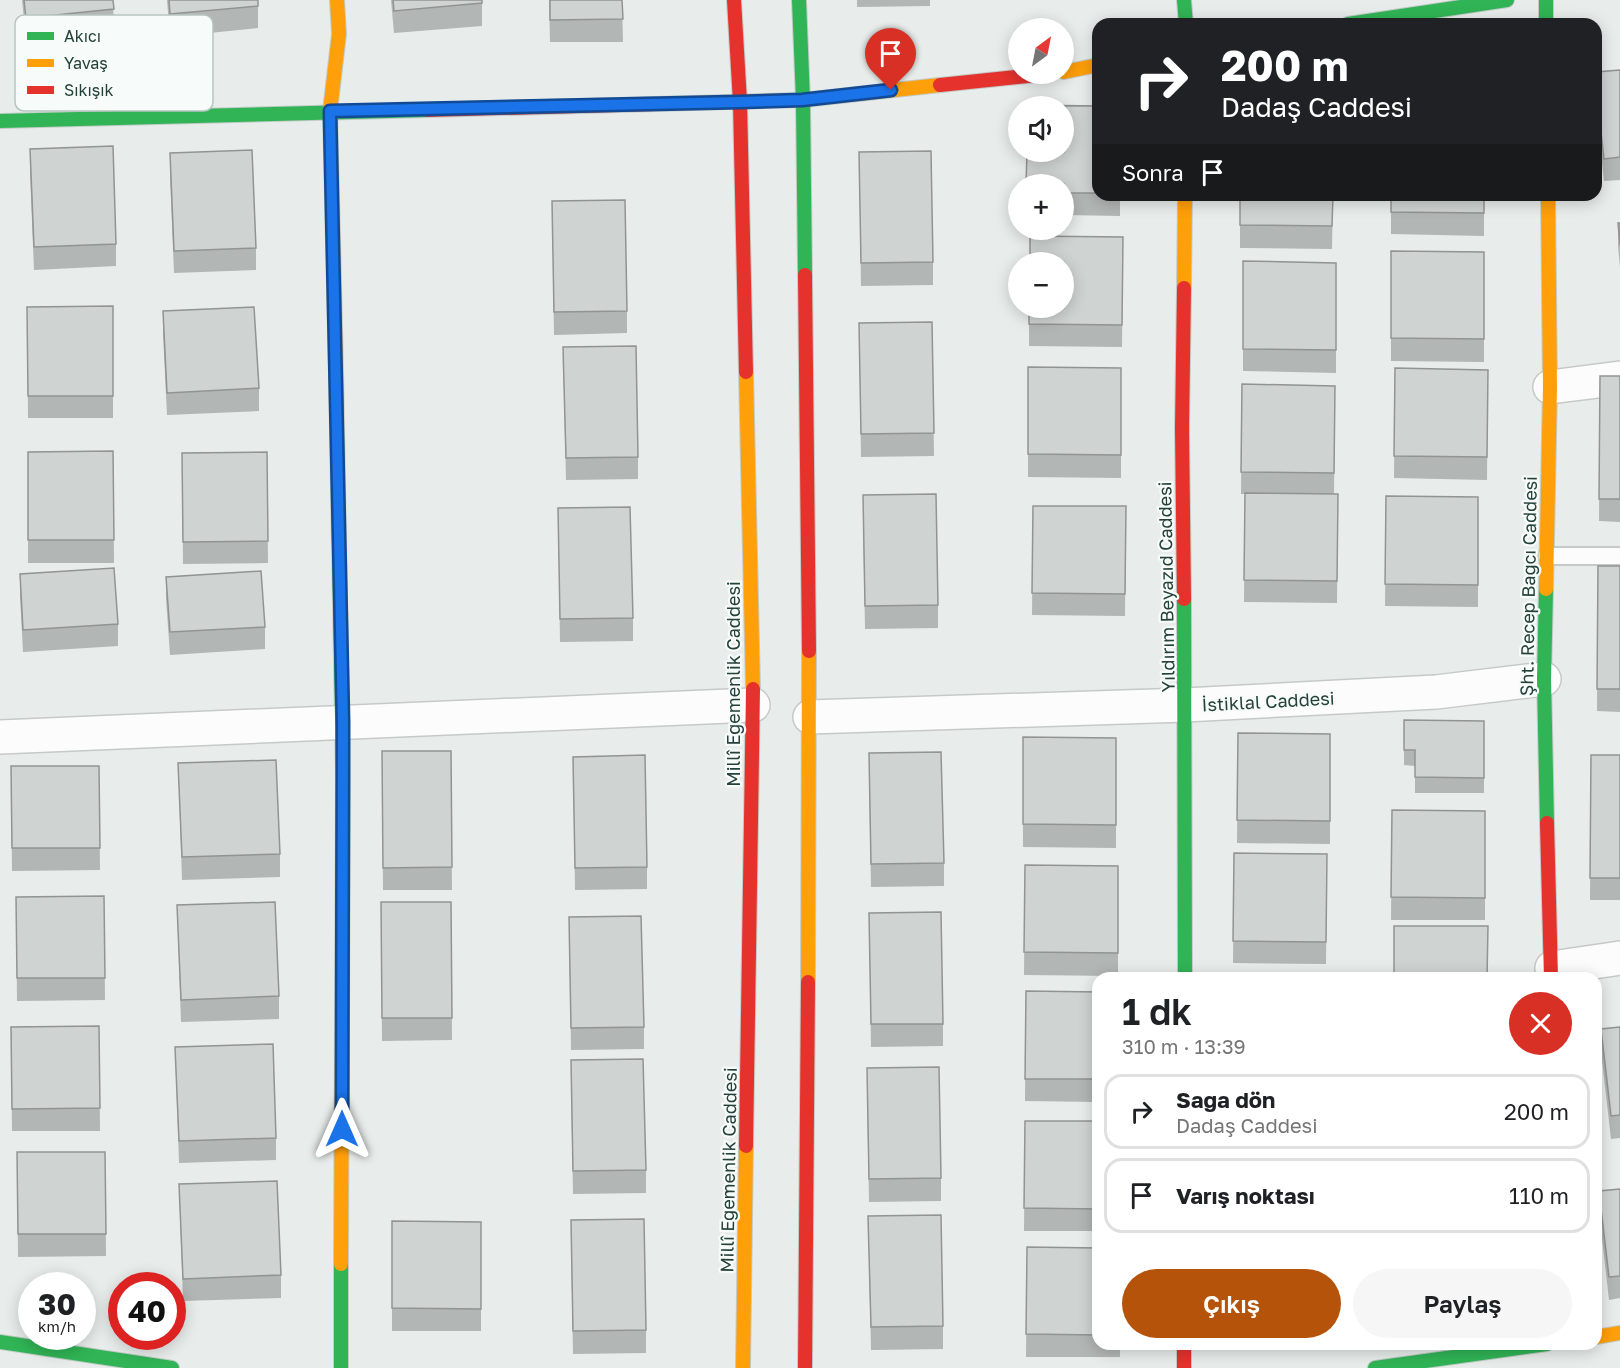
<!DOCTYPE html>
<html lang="tr">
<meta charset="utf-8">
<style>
body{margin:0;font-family:"Golos Text",sans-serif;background:#f6f6f6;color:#202124;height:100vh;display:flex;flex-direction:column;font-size:22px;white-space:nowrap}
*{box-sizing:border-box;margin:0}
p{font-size:20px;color:#757577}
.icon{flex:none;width:33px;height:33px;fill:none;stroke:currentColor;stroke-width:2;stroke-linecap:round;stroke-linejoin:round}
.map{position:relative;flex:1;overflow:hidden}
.side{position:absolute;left:1092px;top:972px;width:510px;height:378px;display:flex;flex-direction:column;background:#fff;border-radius:18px;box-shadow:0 3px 15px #0003}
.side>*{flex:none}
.guide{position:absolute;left:1092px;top:18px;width:510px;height:183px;border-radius:18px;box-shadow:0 3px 15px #0003;background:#202124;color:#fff;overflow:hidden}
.needle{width:39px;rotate:32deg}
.fabs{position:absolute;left:1008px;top:18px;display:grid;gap:12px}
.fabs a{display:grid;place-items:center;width:66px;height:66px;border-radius:50%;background:#fff;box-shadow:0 3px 15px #0003;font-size:30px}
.speed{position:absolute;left:18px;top:1272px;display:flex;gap:12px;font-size:30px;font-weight:700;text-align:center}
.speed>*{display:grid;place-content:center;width:78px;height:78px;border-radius:50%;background:#fff;box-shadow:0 3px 15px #0003;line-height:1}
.speed small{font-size:15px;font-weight:400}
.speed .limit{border:9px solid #d22;background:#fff;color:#111}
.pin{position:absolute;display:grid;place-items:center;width:51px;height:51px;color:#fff;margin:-62px -26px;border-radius:50% 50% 50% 0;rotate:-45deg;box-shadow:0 0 6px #0007}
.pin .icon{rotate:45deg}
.me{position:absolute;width:66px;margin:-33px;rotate:0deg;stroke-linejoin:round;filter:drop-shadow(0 0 4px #0008)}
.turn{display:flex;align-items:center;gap:21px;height:126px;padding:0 30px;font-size:27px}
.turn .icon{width:78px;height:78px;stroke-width:2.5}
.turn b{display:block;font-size:42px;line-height:51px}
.then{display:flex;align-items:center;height:57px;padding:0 30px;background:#0003;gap:12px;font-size:22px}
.round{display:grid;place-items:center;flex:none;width:63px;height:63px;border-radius:32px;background:#f6f6f6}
.headline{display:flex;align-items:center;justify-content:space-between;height:102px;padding:0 30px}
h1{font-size:36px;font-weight:600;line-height:45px}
.button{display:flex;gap:12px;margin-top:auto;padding:12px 30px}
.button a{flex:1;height:69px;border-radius:36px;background:#b45309;color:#fff;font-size:24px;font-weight:600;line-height:69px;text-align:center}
.button a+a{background:#f6f6f6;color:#202124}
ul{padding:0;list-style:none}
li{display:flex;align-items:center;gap:18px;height:75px;margin:0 12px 9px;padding:0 18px;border:3px solid #e0e0e0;border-radius:18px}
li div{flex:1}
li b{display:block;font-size:22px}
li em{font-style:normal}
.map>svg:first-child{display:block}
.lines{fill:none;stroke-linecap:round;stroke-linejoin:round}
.lane-casing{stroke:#c5cac8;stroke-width:20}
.street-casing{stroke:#c5cac8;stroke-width:36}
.fast-casing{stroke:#c3cbc8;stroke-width:16}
.slow-casing{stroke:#c3cbc8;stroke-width:16}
.jam-casing{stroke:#c3cbc8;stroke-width:16}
.lane{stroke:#fcfcfc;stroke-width:16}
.street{stroke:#fcfcfc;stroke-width:33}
.fast{stroke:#30b455;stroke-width:14}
.slow{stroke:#ff9f0a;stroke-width:14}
.jam{stroke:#e5322d;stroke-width:14}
.wall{fill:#b2b6b5}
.building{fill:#cfd4d2;stroke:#919493;stroke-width:1.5}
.route-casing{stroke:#114b97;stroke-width:15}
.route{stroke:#1a73e8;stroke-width:10}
.labels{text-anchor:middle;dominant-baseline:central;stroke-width:4.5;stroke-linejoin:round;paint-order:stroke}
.street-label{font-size:18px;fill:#24423a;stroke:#f7fbf9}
.key{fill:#f7fbf9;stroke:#b8c4c0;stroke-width:1.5}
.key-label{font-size:16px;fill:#24423a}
</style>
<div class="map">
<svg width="1620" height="1368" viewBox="0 0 1620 1368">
<rect width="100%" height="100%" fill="#e8edeb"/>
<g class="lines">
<!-- lane casing -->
<g class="lane-casing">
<path id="lane" d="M1547 556H1620"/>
</g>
<!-- street casing -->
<g class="street-casing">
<path id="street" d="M1550 387 1620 378
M810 717 1185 705 1436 692 1544 679
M0 737 753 705
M1552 968 1620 958"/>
</g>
<!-- fast casing -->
<g class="fast-casing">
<path id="fast" d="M799 0 803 100 805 275
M1184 0 1186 24
M1546 0V24
M1348 24 1507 0
M0 121 428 110
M336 372 343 777
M1546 589 1544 679 1547 823
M1184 599 1185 978
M0 1342 172 1368
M341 1368V1264
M1375 1368 1547 1344"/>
</g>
<!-- slow casing -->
<g class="slow-casing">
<path id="slow" d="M1064 72 1098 65
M656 104 803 100 940 85
M1184 288 1185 195
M336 372 330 111 339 34 337 0
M746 372 753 689
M1546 589 1550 387 1548 195
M808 982 809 651
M341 1264 343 777
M1596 1337 1620 1333
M743 1368 746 1146"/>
</g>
<!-- jam casing -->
<g class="jam-casing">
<path id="jam" d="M734 0 740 102 746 372
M940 85 1046 74
M428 110 656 104
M805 275 809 651
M1184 288 1182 428 1184 599
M1547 823 1551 978
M746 1146 753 689
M1184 1344V1368
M805 1368 808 982"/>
</g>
<!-- lane -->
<use href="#lane" class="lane"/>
<!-- street -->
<use href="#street" class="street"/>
<!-- fast -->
<use href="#fast" class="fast"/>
<!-- slow -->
<use href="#slow" class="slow"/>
<!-- jam -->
<use href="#jam" class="jam"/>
</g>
<!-- wall -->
<path class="wall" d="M22 0H113L114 32 26 40Z
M167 0H258V28L170 37Z
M391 0H482V26L394 33Z
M549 0H622L623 42H550Z
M857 0H930V6L857 7Z
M1620 70V180L1604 181 1596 110V72Z
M1098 106V195H1120V216L1064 215V184Z
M30 149 116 244V266L34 270 30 172Z
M859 152 933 262V285L861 286Z
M170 153 256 248V270L174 273 170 176Z
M1240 195H1333L1332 249 1240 248Z
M1391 195H1484V236L1391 234Z
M552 201 627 311V333L554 335Z
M1618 223H1620V267L1618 246Z
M1123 237 1122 347 1029 346V308Z
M1391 251 1484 252V362L1391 361Z
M1243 261 1336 263V373L1243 371Z
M113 306V418H28L27 307Z
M163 311 259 388V411L167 415 163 334Z
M932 322 934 456 861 457 859 323Z
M563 347 638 457V479L566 480Z
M1028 367 1121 368V478L1028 477Z
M1395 368 1488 370 1487 480 1394 478Z
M1600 376H1620V522L1599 521Z
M1242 384 1335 386 1334 494H1338L1337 603 1244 602 1245 494H1241Z
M113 451 114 563H28V452Z
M267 452 268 563 183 564 182 453Z
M1386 496 1478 497V607L1385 606Z
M1033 506H1126L1125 616 1032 615Z
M558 508 633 618V641L560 642Z
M863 518 938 605V628L865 629Z
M1598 566H1620V712L1597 711Z
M20 574 118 624V646L23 652 20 596Z
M166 577 265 627V649L170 655 166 599Z
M1404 720 1484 721V793H1415V766L1404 765Z
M1238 733 1330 734V844L1237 843Z
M1023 737 1116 738V848L1023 847Z
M382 751H451L452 890H383Z
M1591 755H1620V900H1590Z
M573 757 647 867V889L575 890Z
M178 763 280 854V877L182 880Z
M11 766H99L100 870 12 871Z
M869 776 944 863V886L871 887Z
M1392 810 1485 811V920H1391Z
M1234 853 1327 854 1326 964 1233 963Z
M1025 865 1118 866V976L1024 975Z
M104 896 105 1000 17 1001 16 897Z
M381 902H451L452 1040 382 1041Z
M177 905 279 996V1019L181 1022Z
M869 913 943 1024V1046L871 1047Z
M569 917 644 1027V1049L571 1050Z
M1026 991 1098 992V1102L1025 1101Z
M99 1026 100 1131H12L11 1027Z
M1620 1027V1138L1611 1139 1601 1052V1029Z
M175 1047 276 1138V1160L179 1163Z
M571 1083 646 1170V1193L573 1194Z
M867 1091 941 1178V1201L869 1202Z
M1025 1121H1098V1231H1024Z
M17 1152H105L106 1256 18 1257Z
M179 1184 281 1275V1298L183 1301Z
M1620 1189V1298L1609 1300 1599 1213V1191Z
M868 1216 943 1326V1349L871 1350Z
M392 1221 481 1222V1331H392Z
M571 1243 646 1330V1353L573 1354Z
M1027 1247 1098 1248V1344H1120V1357H1026Z"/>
<!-- building -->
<path class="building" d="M24 0H113L114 9 26 18Z
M169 0H258V6L170 14Z
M393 0H482V3L394 11Z
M550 0H622L623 19 550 20Z
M1504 22V24H1469Z
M1620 70V157L1604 159 1596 87V72Z
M1027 105 1098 106V193H1064V184H1026L1027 152H1064V106H1027Z
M113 146 116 244 34 247 30 149Z
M252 150 256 248 174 251 170 153Z
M931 151 933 262 861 263 859 152Z
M1240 195H1333L1332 226 1240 225Z
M1391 195H1484V213L1391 212Z
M625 200 627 311 554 312 552 201Z
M1618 223H1620V245Z
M1030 236 1123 237 1122 325 1029 324V308H1064V262H1030Z
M1391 251 1484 252V339L1391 338Z
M1243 261 1336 263V350L1243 349Z
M113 306V396H28L27 307Z
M254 307 259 388 167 393 163 311Z
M932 322 934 433 861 434 859 323Z
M636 346 638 457 566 458 563 347Z
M1028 367 1121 368V455L1028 454Z
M1395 368 1488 370 1487 457 1394 456Z
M1600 376H1620V499H1599Z
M1242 384 1335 386 1334 473 1241 472Z
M113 451 114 540H28V452Z
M267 452 268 541 183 542 182 453Z
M1245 493 1338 494 1337 581 1244 580Z
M936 494 938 605 865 606 863 495Z
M1386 496 1478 497V585L1385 584Z
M1033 506H1126L1125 594 1032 593Z
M630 507 633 618 560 619 558 508Z
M1598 566H1620V689H1597Z
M114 568 118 624 23 630 20 574Z
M261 571 265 627 170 632 166 577Z
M1404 720 1484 721V778L1415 777V750H1404Z
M1238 733 1330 734V821L1237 820Z
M1023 737 1116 738V825L1023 824Z
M382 751H451L452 867 383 868Z
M941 752 944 863 871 864 869 753Z
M645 755 647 867 575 868 573 757Z
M1591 755H1620V878H1590Z
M276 760 280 854 182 857 178 763Z
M11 766H99L100 848H12Z
M1392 810 1485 811V898L1391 897Z
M1234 853 1327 854 1326 942 1233 941Z
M1025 865 1118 866V953L1024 952Z
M104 896 105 978H17L16 897Z
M275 902 279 996 181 1000 177 905Z
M381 902H451L452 1018H382Z
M941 912 943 1024H871L869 913Z
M641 916 644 1027 571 1028 569 917Z
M1394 926H1488L1487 978H1394Z
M1241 975 1334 976V978H1241Z
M1026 991 1098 992V1079H1025Z
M99 1026 100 1108 12 1109 11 1027Z
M1620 1027V1115L1611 1116 1601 1029Z
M273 1044 276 1138 179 1141 175 1047Z
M643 1059 646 1170 573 1171 571 1060Z
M939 1067 941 1178 869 1179 867 1068Z
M1025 1121H1098V1209L1024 1208Z
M17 1152H105L106 1234H18Z
M277 1181 281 1275 183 1279 179 1184Z
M1620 1189V1276L1609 1277 1599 1191Z
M941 1215 943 1326 871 1327 868 1216Z
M644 1219 646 1330 573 1331 571 1220Z
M392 1221 481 1222V1309L392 1308Z
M1027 1247 1098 1248V1335L1026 1334Z"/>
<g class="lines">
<!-- route casing -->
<g class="route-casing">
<path id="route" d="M342 1129 343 723 330 111 740 102 802 100 891 90"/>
</g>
<!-- route -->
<use href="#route" class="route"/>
</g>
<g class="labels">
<!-- street labels -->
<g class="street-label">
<text transform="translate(1528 586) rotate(-89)">Şht. Recep Bağcı Caddesi</text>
<text transform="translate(1166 587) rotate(-91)">Yıldırım Beyazıd Caddesi</text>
<text transform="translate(733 684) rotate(-90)">Millî Egemenlik Caddesi</text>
<text transform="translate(1268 701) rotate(-3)">İstiklal Caddesi</text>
<text transform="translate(728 1170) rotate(-89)">Millî Egemenlik Caddesi</text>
</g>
</g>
<!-- legend -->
<rect x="15" y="15" width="198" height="96" rx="9" class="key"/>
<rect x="27" y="32" width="27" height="8" fill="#30b455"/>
<rect x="27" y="59" width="27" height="8" fill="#ff9f0a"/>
<rect x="27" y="86" width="27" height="8" fill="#e5322d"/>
<g class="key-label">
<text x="64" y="42">Akıcı</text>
<text x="64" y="69">Yavaş</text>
<text x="64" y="96">Sıkışık</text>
</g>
</svg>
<div class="fabs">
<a><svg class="needle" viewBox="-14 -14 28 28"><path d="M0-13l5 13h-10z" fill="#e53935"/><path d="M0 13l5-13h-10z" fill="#757577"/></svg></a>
<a><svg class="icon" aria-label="sound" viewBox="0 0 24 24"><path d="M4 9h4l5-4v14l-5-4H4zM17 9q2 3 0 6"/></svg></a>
<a>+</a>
<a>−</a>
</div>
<div class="speed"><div>30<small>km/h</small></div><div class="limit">40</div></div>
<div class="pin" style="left:891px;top:90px;background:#d93025"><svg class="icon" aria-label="arrive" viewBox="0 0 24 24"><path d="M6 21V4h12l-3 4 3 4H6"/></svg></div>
<svg class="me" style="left:342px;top:1129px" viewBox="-20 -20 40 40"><path d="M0-17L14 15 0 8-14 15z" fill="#1a73e8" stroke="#fff" stroke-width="4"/></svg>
<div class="guide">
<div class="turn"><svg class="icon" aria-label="right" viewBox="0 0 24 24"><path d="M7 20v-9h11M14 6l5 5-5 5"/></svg><div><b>200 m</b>Dadaş Caddesi</div></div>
<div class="then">Sonra<svg class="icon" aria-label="arrive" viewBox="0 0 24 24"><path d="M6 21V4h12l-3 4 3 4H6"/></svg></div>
</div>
<section class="side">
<div class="headline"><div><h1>1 dk</h1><p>310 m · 13:39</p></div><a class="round" style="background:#d93025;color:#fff"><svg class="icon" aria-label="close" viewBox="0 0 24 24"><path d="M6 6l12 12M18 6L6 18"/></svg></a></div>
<ul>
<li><svg class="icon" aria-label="right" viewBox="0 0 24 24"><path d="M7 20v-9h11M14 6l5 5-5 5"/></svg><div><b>Sağa dön</b><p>Dadaş Caddesi</p></div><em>200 m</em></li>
<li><svg class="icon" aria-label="arrive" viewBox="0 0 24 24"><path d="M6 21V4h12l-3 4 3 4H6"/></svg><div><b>Varış noktası</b></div><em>110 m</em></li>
</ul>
<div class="button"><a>Çıkış</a><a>Paylaş</a></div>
</section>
</div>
